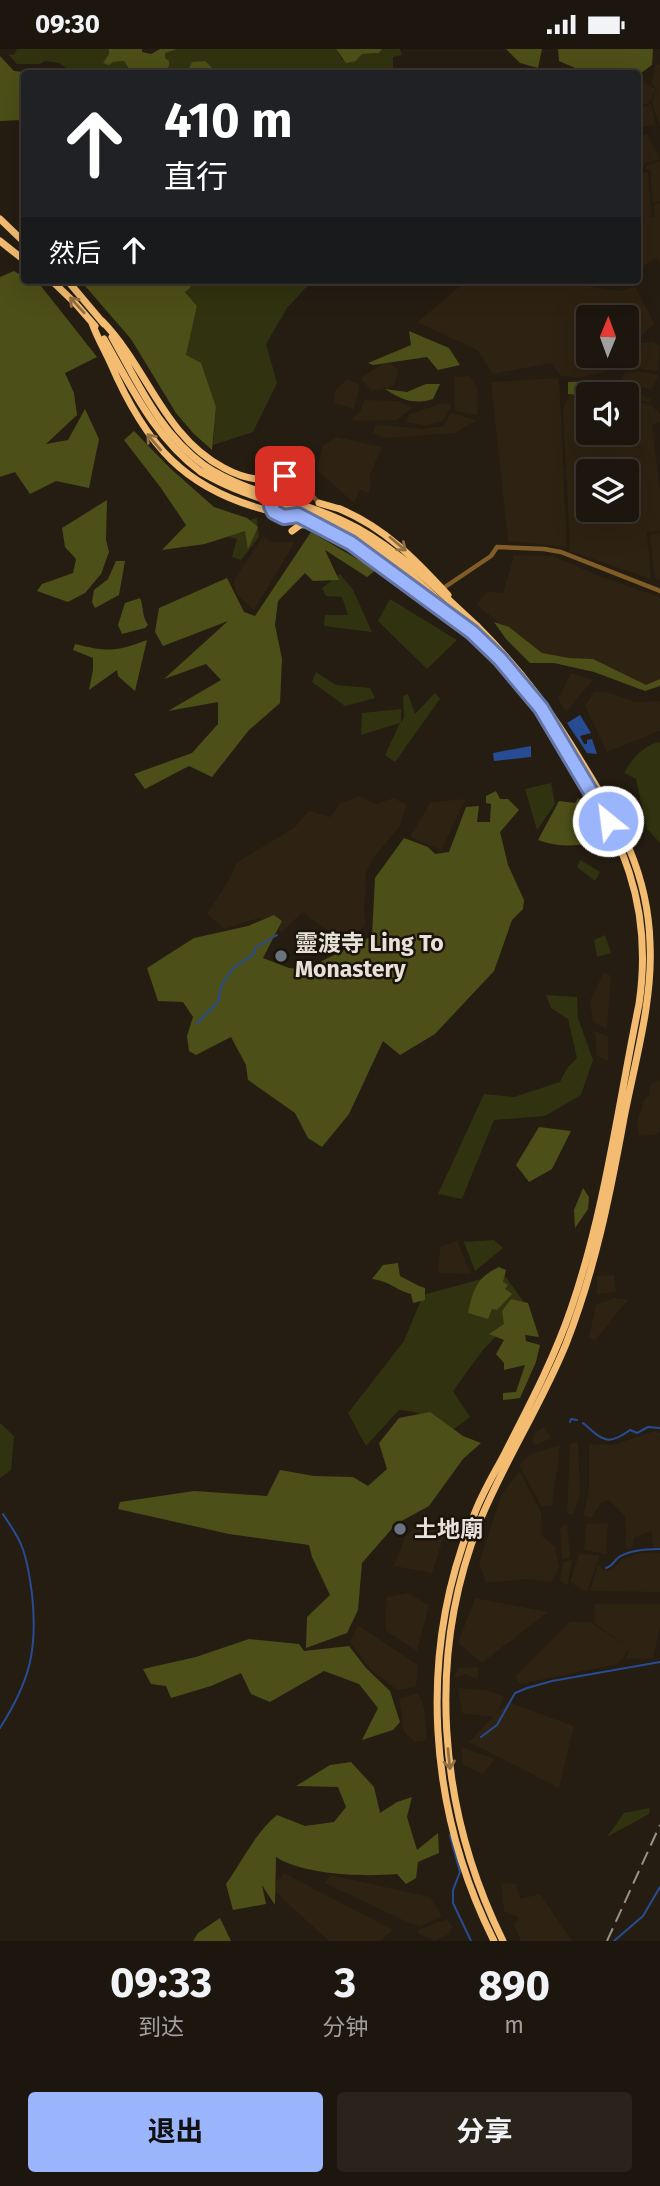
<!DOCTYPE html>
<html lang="zh">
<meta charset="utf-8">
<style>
body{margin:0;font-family:"Fira Sans","Noto Sans SC",sans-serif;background:#29231c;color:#f1f3f6;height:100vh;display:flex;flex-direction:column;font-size:26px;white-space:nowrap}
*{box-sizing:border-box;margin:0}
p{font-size:23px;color:#a09f9e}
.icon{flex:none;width:38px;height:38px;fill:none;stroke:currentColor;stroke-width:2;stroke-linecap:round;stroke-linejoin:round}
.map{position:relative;height:1892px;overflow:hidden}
.panel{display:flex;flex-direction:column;background:#1c160e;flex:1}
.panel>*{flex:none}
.banner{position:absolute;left:21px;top:21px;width:620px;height:214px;border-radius:7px;box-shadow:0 7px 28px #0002,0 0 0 2px #3a352e;background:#202124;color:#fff;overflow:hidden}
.needle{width:46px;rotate:1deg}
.controls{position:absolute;left:576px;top:256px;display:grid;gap:14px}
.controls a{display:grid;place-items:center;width:63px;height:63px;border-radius:7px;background:#1c160e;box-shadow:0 7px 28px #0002,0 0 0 2px #3a352e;font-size:35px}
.pin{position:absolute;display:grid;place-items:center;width:60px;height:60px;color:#fff;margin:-30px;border-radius:14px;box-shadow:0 4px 10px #0006}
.me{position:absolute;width:77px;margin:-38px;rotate:331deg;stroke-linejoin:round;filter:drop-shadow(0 0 5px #0008)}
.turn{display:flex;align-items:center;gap:24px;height:147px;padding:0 28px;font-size:32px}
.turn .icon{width:91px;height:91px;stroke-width:2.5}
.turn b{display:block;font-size:49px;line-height:60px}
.then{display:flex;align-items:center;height:66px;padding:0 28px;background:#0003;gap:14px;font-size:26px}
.eta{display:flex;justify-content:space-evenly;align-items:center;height:119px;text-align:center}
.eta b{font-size:42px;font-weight:700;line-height:49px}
.action{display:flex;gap:14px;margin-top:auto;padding:14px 28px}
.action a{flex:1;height:80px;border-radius:7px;background:#9bb5fd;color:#111;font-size:28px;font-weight:700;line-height:80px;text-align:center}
.action a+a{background:#29231c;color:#f1f3f6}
.status{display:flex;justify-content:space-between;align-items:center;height:49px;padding:0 35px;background:#1c160e;direction:ltr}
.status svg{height:19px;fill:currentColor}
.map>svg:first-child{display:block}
.built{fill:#2e2212;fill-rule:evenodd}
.green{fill:#31320f}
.forest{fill:#4d4f18}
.water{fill:#274c94}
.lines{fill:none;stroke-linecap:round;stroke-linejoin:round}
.stream{stroke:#274c94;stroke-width:2}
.tertiary{stroke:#815c27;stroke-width:4.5}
.motorway{stroke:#f3bc71;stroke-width:7}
.rail{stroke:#989289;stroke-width:2;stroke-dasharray:14 7;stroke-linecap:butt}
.motorway-bridge{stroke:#f3bc71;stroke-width:7}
.oneway{stroke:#927043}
.route-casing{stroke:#6576a4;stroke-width:18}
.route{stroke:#9bb5fd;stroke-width:12}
.worship-dot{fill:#6b7280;stroke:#1b140a;stroke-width:2.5}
.labels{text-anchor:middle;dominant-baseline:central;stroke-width:5;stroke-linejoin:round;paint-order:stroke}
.poi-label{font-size:23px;font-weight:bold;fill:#e6e1d9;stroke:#1b140a;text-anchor:start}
</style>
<div class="status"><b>09:30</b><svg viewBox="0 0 49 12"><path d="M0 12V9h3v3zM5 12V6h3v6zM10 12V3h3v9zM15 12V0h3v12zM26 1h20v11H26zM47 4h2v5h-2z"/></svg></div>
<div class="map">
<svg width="660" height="1892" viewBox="0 0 660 1892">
<rect width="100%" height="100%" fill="#251d12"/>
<!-- built -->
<path class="built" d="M656 15 660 16V73H658L652 53 657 40 651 35Z
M642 33 656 40 649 54 637 58V38Z
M651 55 655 75 637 80V60Z
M647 85 660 110 644 115 643 121H637V87Z
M660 112V152L653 154 650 121H646V116Z
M648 123 651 168H655L654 156 660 154V211L658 212 657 208 637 221V124Z
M464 231H563V233L619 242 635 238 654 274 639 290 627 292 626 268H588V306H623L624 313 614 320 580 329 561 327 551 314 493 325 477 301 417 273 464 234Z
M653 293 660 297 658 322 632 319 626 313 627 295Z
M388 311 398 321 394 337 371 342 361 329Z
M637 322 659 326 651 341 622 330 624 324Z
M470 327 478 340 477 366 455 362 454 328Z
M559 329 567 498 508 492 491 333Z
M347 330 360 336 354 360 334 354 335 342Z
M607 331 651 350 649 354 627 347 626 345 605 340Z
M596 341 609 345H588V383H626L627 350 651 356 660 365V373L652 376 660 443V482L647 483 651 530 570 502 563 359 572 343ZM588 422H626V460H588Z
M364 351 397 352 413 358 397 371 354 372 352 369 360 363Z
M442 354 452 356 444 371 426 377 406 373 410 365Z
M451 364 477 371 455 384 385 389 373 384 376 375 421 380 443 377Z
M337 388 382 398 370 426 371 437 369 444 360 441 354 454 317 421 323 396Z
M660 484V531L655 529 650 485Z
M263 487 272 493H295L254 561 236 545 234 531Z
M514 506 553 507 602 528 660 548V632L642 638 599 622 538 606 477 556 487 542 503 544Z
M571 624 593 631 566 663 558 650Z
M594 643H606L636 653 660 652V682L607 703 585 657Z
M359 747 376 755 394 749 406 756 400 777 373 809 366 824 364 863 366 874 362 880 355 883 331 884 302 863 282 883 259 869 225 880 207 865 231 827 236 814 295 778 309 762 331 768 339 755Z
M466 750 441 801 410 788 431 753Z
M604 923 611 927 607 980 593 973 590 952Z
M595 982 608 988V1012L597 1007Z
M660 1031V1082L655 1086 639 1087 637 1073 645 1049 650 1046V1036Z
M457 1192 471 1225 438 1224 440 1198Z
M614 1226 616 1243 597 1245V1227Z
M614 1249 628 1251 595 1291 589 1288 596 1256Z
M544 1378 551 1389 537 1396 532 1394 534 1384Z
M655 1382 660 1384V1499L653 1498 651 1482 634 1489 632 1499H626L625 1467 609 1451 600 1455 591 1469 583 1466 589 1443V1395L613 1396Z
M578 1393 580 1445 574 1465H567L570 1395Z
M560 1396 552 1457H541L519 1416 531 1405Z
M520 1422 541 1464 542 1487 555 1498 559 1519 551 1533 527 1530 486 1534 479 1514 502 1445Z
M449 1472 432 1524 394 1517 405 1488 415 1479Z
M608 1474 606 1505 584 1501 586 1475Z
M567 1475 570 1508 562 1511 560 1479Z
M652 1503 660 1504V1543L590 1542 598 1516 607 1522 612 1521 622 1510 636 1505Z
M579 1505 600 1506 587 1543 570 1533Z
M572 1511 568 1536 560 1532 563 1513Z
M408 1544 429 1556 417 1602 385 1581 387 1548Z
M475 1549 548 1563 482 1614 458 1594Z
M595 1555H660V1578L653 1609 626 1610 629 1600 618 1615 520 1635 515 1628 570 1573H590L630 1599 594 1574Z
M358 1576 418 1616 416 1638 397 1641 370 1620 350 1593Z
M478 1618V1631L466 1625 454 1629 458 1619Z
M458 1639 485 1641 505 1648 495 1666 508 1653 574 1677 559 1739 469 1693 493 1668 462 1664Z
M418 1644 424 1658 427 1689 423 1692 415 1693 404 1683 399 1650Z
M461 1698 495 1710 483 1725 463 1716Z
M284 1824 393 1881 380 1892H329L271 1839Z
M331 1826 430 1848 442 1867 421 1877 409 1874 325 1834Z
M501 1834 516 1835 520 1850 540 1845 572 1892H521L514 1876 519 1869 504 1862Z
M447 1870 452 1878 449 1885 435 1892 418 1884V1881Z"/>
<!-- green -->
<path class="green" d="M17 0H109L113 13 124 12 128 18 129 24H73L59 14 45 12 40 15H17L8 5 14 6Z
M177 0H336L342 10 356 12 362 5 379 4 382 0H400L402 6 393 8V18L397 24H218L205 12 199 13 187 24H164L165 3Z
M193 231H313L287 259 266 295 277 334 253 383 213 396 216 358 186 306 197 257 185 243 190 239Z
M257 469 259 488 241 511 232 508 237 490 222 487 246 472Z
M340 525 353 541 372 583 324 577 325 566H348L342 548 326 547 322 539Z
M390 550 457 591 427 620 378 572Z
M316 623 336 636 370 639 375 649 345 657 312 633Z
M435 644 440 650 395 713 385 706 400 674 361 686 362 664 401 660V674L404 668 403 647 408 645 415 665Z
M660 693V794L647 780 636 730 624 724C631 711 644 695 660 693Z
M551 734 555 755 537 781 525 740Z
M580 811 600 823 595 832 577 818Z
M605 886 611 904 597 908 594 891Z
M546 946 577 948 578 969 593 1011 581 1046 545 1067 494 1071 462 1150 438 1145 484 1045 514 1048 560 1033 567 1019 577 1009 568 970 551 959Z
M494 1191 503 1199 475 1222 464 1193Z
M503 1224 526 1256 483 1301 453 1342 470 1368 442 1389C429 1369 424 1362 399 1361L366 1397 348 1364 404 1292 423 1246Z
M0 1374 14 1387 11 1421 0 1429Z
M650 1759 649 1765 607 1788 624 1764Z"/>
<!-- forest -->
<path class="forest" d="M109 0H142V3L151 5 160 0H177L165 4V9L169 12V17L164 24H129L128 18 124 12 113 13 109 16 103 14 109 5Z
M336 0H382L379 4 362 5 356 12 346 14Z
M506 0H542L538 19 520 14Z
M558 0H653L652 16 637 27V24H614L610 20 582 22 559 12Z
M0 7 14 22 31 24H24V71L0 72Z
M205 12 218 24H187L192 13Z
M14 222 24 228V231H30L41 237 97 308 65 324 74 344 77 366 46 395 68 391 85 360 99 390 89 439 56 432 30 445 15 423 0 428V228Z
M80 231H193L190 239 185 243 197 257 186 306 201 314 216 358 212 401 193 384 176 364 131 290Z
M409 282 449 299 460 316 438 321 427 308 373 316 368 314 411 296Z
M598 332 599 345H588V347L568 345V333Z
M426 335H440L433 350C414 356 402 351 385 340L407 343Z
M134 382 170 419 214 458 247 469 258 478 248 500 245 482 205 495 162 501 186 476 161 439 124 391Z
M290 429 301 435C307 446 303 461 290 465H284L275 457C275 444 276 433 290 429Z
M107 451 106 491 109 503 101 525 85 544 68 553 37 542 42 535 73 524 76 510 65 498 62 479Z
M311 483 376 521 367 528 325 501 339 531 313 532 305 524 278 552 275 576 282 610 280 654 249 681 212 728 189 717 145 740 134 725 192 704 218 675V653L168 662 221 631 206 615 164 630 228 572 163 597 155 583 159 559 227 529 244 563 255 567Z
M116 512H125L119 546 95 559 92 553 94 541 108 530Z
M140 549C144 558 141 565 148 576L145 579 122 585 118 576 125 554Z
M494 573 509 578 542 604 569 609 593 610 646 636 660 630V637L645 642 594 623 554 614H530L506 590Z
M147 591 135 642 118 627 117 621 89 641 93 621V609L73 601 75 595C107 603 116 603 147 591Z
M496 742 500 750H508L519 761 500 783 508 816 524 851 523 860 512 871 494 922 435 985 400 1006 383 992 349 1065 322 1098 308 1089 295 1064 248 1031 246 1016 231 988 196 1006 189 1002 187 987 193 968 183 953 158 952 147 919 194 889 248 877 274 866 282 872 263 909 289 919 311 921 322 912 372 887 375 829 404 789 428 798 435 805 449 803 466 758 479 757 477 773H490L491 755 486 754V747Z
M578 749 588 758 604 790C581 798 561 799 538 791L559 752 575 754Z
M539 1078 571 1082 552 1120 529 1133 516 1116Z
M583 1139 589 1148 588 1160 575 1179 574 1161Z
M398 1214 400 1227 419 1237 425 1239V1251L413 1254 411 1245C393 1240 392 1233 372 1230L383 1216Z
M499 1218 506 1221 503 1233 508 1236 505 1240 512 1245 497 1261 492 1260 488 1270 468 1264C473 1241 477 1228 499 1218Z
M511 1250 528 1254 539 1288 525 1286 526 1292 540 1296 536 1313 520 1349 503 1351V1344L516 1343 525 1316 504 1321V1314L496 1305 504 1291 489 1285 504 1275 502 1262Z
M430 1363 463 1387 481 1394 463 1410 429 1457 396 1475 362 1514 358 1561 347 1584 306 1599 307 1568 330 1546 312 1508 309 1496 229 1485 118 1460 120 1453 194 1442 267 1447 280 1421 314 1427 353 1428 368 1437 387 1420 379 1394 399 1369Z
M249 1590 299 1595 304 1602 349 1597 366 1619 390 1642 400 1673 393 1681 362 1691 378 1659 359 1635 324 1622 270 1653 251 1645 241 1624 211 1637 171 1649 166 1637 151 1635 143 1620 196 1608Z
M351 1713 374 1738 380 1764 397 1753 412 1748 407 1768 417 1801 438 1784 439 1804 418 1813 416 1829 406 1835 397 1825C365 1828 303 1826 276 1808L275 1856 262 1836 266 1855 233 1861 226 1835C243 1811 255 1784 277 1766L305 1777 334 1773 346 1758 338 1738 296 1737 330 1716Z
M220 1869 231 1892H193L198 1884Z"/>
<!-- water -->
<path class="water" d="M580 666 591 684 580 687 584 695H587V691L592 690 597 705 587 704 567 674Z
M531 697V708L494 712 493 704Z"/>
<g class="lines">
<!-- stream -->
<path class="stream" d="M197 974 218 953 221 937 233 919 254 905 255 899 277 886
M570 1373 571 1370 577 1371
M583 1374C603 1391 607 1398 630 1381L637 1384 648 1378 660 1379
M606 1519C613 1517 613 1513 619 1508 630 1501 647 1500 660 1500
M0 1679C30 1632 38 1600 32 1545 30 1530 28 1513 22 1498 18 1486 9 1475 3 1465
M481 1688 497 1676 515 1644 527 1639 552 1632 660 1613
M450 1786 460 1823 453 1841V1854L471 1892
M614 1892 643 1867 660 1838"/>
<!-- tertiary -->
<path class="tertiary" d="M308 471C294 465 287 471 274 463 268 450 273 434 285 427 304 426 307 443 319 454
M442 540 491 507 497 498 544 500 561 503 660 542"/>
<!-- motorway -->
<path class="motorway" d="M0 170 24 193
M0 192 24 211
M51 231 75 254 95 277
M67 231 104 275
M102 272C148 319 163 387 224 419 242 429 261 433 281 429
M92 274C97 288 104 300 110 313 145 395 184 442 274 463
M112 288C139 336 159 383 205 417
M104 290C132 339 154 388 201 423
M319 454 340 460
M307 470C324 480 342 488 358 499 382 514 403 534 426 551 441 562 459 572 473 585 513 618 542 661 569 705 621 788 654 854 639 955 618 1057 605 1161 571 1260 554 1310 529 1357 505 1404 494 1425 482 1444 474 1466 417 1604 428 1760 494 1892
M292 482 300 476 314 475
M477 577C523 623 551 662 584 717 620 775 648 824 650 894 653 952 635 1012 624 1069 610 1146 595 1221 566 1295 542 1354 507 1408 482 1467 425 1605 438 1760 503 1892"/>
<!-- rail -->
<path class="rail" d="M607 1892 660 1776"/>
<!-- motorway-bridge -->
<path class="motorway-bridge" d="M205 417C247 445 298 450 343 472 394 495 436 540 477 577
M201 423C245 449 291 457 337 476 389 499 431 545 472 583
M340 460C385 479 415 510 448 546"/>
</g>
<!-- one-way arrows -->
<defs><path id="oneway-shaft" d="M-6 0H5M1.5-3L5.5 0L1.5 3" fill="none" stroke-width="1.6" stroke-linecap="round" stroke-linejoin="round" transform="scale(1.75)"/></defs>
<g class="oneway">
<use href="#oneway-shaft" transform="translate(77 256) rotate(-133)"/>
<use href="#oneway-shaft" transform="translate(154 393) rotate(-130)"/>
<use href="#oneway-shaft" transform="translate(398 495) rotate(40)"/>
<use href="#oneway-shaft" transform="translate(449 1710) rotate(84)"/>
</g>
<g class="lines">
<!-- route casing -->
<g class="route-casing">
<path id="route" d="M285 427 278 432 273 442 271 457 274 463 284 468 298 466 351 494 472 583 500 610 541 659 608 772"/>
</g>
<!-- route -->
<use href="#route" class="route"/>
</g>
<!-- markers -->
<g class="worship-dot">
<circle cx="281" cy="907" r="7"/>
<circle cx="400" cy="1480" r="7"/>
</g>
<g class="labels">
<!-- poi labels -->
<g class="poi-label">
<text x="295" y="894">靈渡寺 Ling To<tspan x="295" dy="26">Monastery</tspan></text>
<text x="414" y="1480">土地廟</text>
</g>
</g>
</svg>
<div class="controls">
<a><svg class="needle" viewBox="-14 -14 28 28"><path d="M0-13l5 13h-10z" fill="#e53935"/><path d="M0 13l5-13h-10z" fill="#a09f9e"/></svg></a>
<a><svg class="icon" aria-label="sound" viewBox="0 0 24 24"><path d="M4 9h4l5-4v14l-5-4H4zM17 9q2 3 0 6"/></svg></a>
<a><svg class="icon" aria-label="layers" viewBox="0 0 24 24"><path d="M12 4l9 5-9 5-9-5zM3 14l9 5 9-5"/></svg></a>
</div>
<div class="pin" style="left:285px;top:427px;background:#d93025"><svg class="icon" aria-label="arrive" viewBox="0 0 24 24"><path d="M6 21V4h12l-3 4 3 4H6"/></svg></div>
<svg class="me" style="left:608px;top:772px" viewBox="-20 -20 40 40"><circle r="17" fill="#9bb5fd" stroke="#fff" stroke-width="3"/><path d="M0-11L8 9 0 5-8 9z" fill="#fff"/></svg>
<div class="banner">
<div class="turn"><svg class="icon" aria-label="ahead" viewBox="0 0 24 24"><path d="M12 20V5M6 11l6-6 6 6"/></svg><div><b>410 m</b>直行</div></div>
<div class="then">然后<svg class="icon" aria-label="ahead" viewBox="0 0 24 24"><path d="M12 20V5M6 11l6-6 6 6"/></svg></div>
</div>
</div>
<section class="panel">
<div class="eta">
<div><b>09:33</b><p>到达</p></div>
<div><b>3</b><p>分钟</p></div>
<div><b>890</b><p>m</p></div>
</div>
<div class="action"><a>退出</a><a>分享</a></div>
</section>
